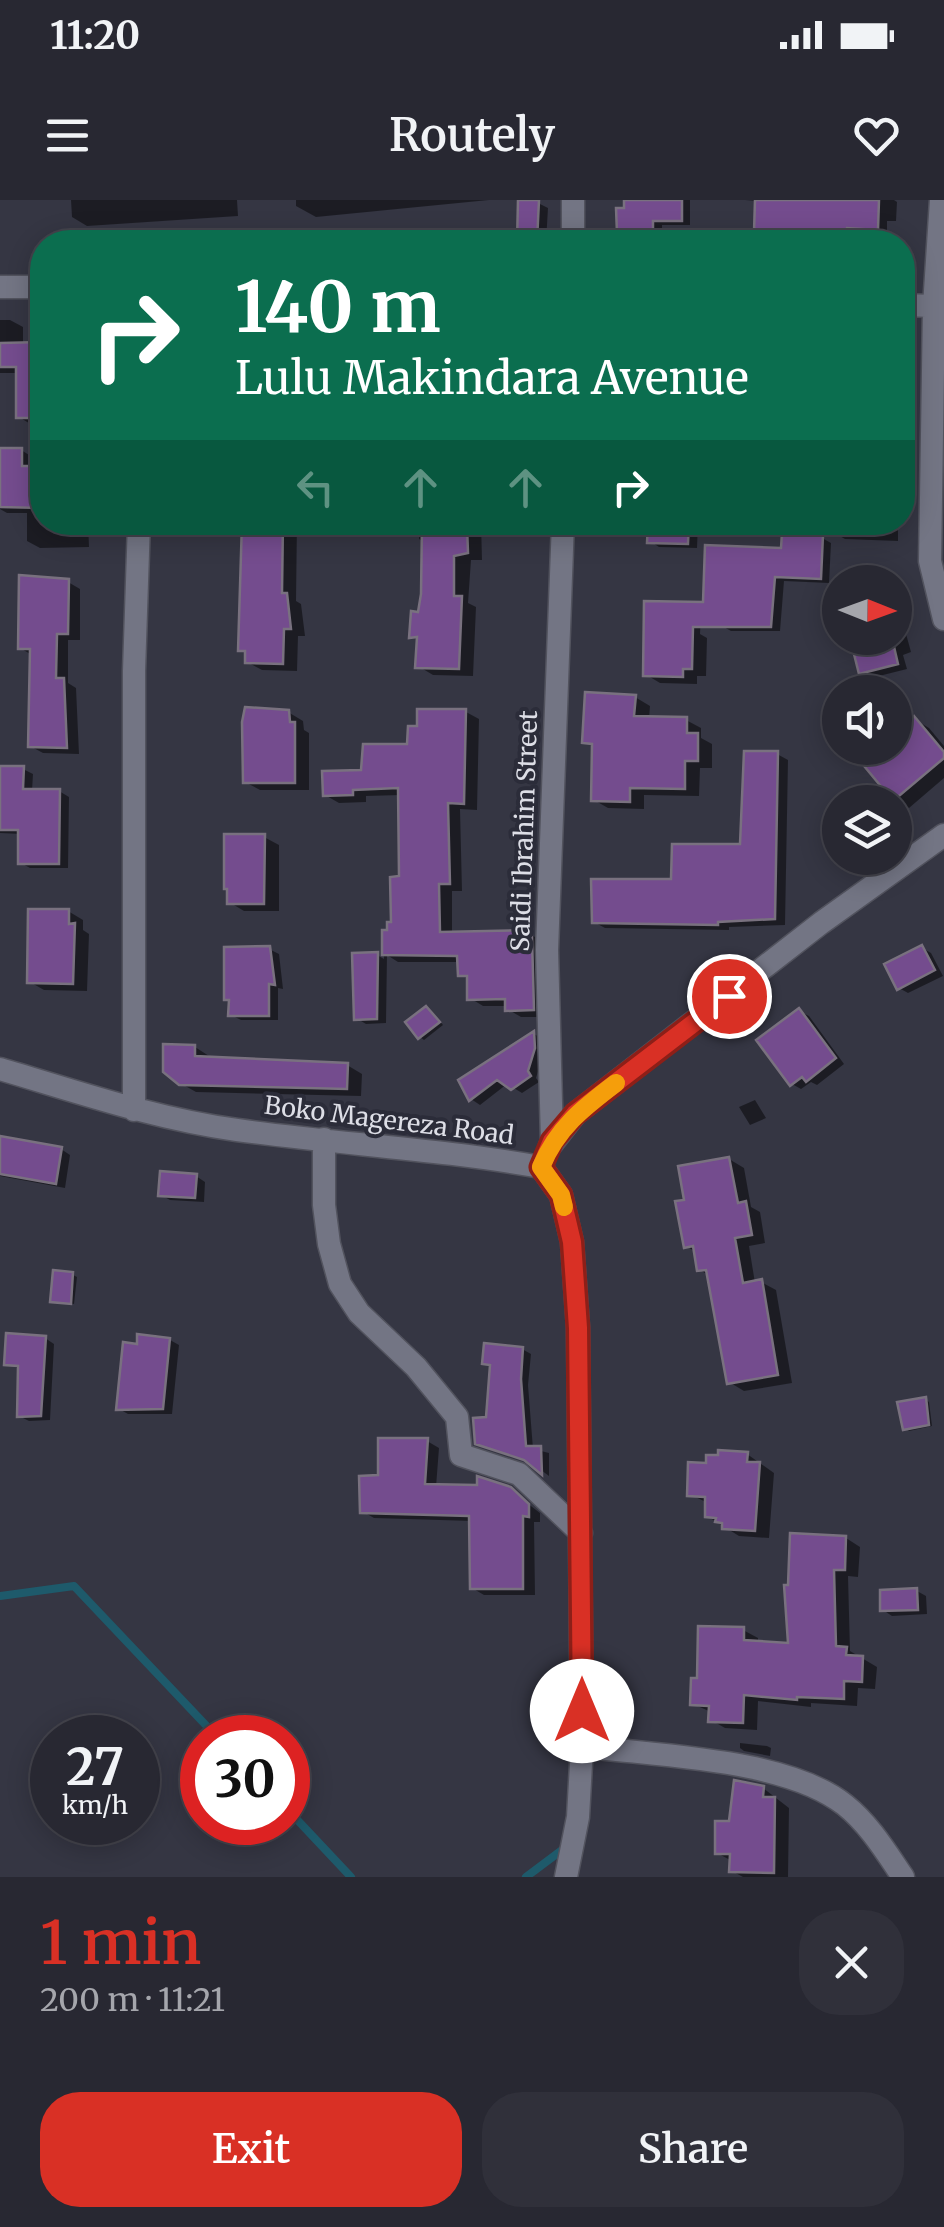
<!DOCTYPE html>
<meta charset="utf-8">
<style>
body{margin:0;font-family:Merriweather,serif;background:#30303a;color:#f1f3f6;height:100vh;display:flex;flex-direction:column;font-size:38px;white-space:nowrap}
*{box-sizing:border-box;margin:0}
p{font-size:32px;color:#a5a6ac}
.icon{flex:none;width:55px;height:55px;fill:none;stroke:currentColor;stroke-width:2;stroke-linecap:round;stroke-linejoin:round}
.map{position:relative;height:1677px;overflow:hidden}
.side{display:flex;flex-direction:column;background:#282832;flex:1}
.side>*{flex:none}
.top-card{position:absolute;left:30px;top:30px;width:885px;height:305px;border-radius:40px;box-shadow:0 5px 25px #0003,0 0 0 2px #44444d;background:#0b6e4f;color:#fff;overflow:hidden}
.needle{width:65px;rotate:91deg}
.fabs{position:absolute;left:822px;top:365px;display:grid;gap:20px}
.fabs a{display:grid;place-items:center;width:90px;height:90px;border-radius:50%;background:#282832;box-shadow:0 5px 25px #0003,0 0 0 2px #44444d;font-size:50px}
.speed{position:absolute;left:30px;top:1515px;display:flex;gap:20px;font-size:50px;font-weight:700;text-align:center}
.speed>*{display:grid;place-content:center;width:130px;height:130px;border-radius:50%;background:#282832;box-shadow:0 5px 25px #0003,0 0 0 2px #44444d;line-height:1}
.speed small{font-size:25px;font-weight:400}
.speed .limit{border:15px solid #d22;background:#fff;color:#111}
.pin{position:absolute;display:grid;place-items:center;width:85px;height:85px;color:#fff;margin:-42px;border:5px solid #fff;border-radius:50%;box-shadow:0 2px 10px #0007}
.me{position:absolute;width:110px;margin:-55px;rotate:0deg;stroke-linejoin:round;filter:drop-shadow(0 0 8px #0008)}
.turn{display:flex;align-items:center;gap:35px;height:210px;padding:0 40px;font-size:45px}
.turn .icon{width:130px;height:130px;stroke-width:2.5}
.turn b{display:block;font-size:70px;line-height:85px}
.lanes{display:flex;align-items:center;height:95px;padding:0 40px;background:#0003;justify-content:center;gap:50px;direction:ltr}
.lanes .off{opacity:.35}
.round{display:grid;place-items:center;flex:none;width:105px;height:105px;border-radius:40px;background:#30303a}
.overview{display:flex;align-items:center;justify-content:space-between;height:170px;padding:0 40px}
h1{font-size:60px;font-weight:600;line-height:75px;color:#d93025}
.action{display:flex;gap:20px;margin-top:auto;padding:20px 40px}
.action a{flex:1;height:115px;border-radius:40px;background:#d93025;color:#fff;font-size:40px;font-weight:600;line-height:115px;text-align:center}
.action a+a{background:#30303a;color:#f1f3f6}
.status{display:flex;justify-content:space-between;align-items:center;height:70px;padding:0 50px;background:#282832;direction:ltr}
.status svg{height:28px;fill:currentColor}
header{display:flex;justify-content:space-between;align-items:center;height:130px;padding:0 40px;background:#282832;font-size:45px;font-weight:600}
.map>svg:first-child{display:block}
.shadow{fill:#0007}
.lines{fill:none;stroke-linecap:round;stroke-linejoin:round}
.stream{stroke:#1e5a6b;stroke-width:8}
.building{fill:#744c8e;stroke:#79717f;stroke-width:2.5}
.street-casing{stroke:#52535e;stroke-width:25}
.street{stroke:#737584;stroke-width:22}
.route-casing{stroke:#8d1f18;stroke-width:25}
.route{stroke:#d93025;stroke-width:18}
.slow{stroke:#f59e0b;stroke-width:18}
.labels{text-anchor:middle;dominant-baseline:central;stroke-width:8;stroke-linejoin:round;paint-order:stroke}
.street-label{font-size:25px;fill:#dddee6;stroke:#2b2c39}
</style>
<div class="status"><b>11:20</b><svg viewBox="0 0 49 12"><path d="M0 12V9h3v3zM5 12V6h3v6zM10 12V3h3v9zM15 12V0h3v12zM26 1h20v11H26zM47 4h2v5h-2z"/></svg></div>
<header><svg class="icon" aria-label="menu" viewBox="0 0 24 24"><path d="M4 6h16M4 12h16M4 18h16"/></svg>Routely<svg class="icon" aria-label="heart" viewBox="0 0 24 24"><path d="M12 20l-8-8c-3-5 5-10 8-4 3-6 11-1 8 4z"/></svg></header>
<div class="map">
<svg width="944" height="1677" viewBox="0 0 944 1677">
<rect width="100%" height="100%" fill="#353643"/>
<!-- shadow -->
<path class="shadow" d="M71 0H237L238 16 87 26 72 17Z
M296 0H489L316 17 296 6Z
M627 0H690V25H662V38H629L619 33Z
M745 0H894L897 2 896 21H887V34L864 33 863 42H756L757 1Z
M520 2 538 3 548 8 546 42H519Z
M0 120H10L23 127V145H42V225H32L19 217V173H0Z
M0 250H21L34 258V268H42V322H88L89 347 40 348 27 341V313H7L0 309Z
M237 322H297L296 401 301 404 305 436H298L297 471 262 470 247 462V454L240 450 245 338 237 334Z
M419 322H481L482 360H471L468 403 476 407 473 476 433 475 418 466 419 440 412 436 423 395 424 342 419 339Z
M644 322H698L697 348 659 347 650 341V331L643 327Z
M837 322H898V341L845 339 836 334Z
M822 338 831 343 829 383 784 381 780 431H731L722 426 783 351Z
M68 382 80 389V440H68V483L76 488 79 554 43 553 30 546 32 455 20 448Z
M895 409 900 412 911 452 903 455 907 469 871 478 861 473 852 438H895Z
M701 413 700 434 707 438 706 476H697V484L660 483 645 474Z
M635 497 650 506 649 519 686 520 701 528V538L712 544V568H700L699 596 644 595V609L608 608 594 600V547L585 542Z
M288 512 303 521 304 530 309 533V590H260L245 582Z
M466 512 479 519 477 610 460 609 462 691H452V734L528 733 542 741 546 817H521L507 809V806H483L470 798V780L460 774V762H398L387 755 386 823 366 824 356 818 377 755 384 759 385 732 394 724 402 679 401 595 366 596V602L339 603 325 595Z
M914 519 929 528 944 546V578L909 608 895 599 874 548H895V535Z
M777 554 788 560 785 725 729 727V730L605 728 594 722 743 647Z
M0 568 23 569 33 574 32 591H59L69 597 68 668H30L21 663V634L0 633Z
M264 637 279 645V711H244L229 702Z
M68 711 83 720V730L89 734 87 791 44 790 30 782Z
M922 748 931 753 943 776 908 793 899 788Z
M269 749 279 754 283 789 278 788V820H241L231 815V802L226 799Z
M431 811 443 825 424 840 420 837Z
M799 811 809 816 844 864 817 885 811 882 801 889 792 884Z
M534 834 543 839V854L536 878 539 882 522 893 507 884 480 905 471 899 461 881Z
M195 847 209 856V860L347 865 362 874 361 896 196 892 180 883Z
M755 900 766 918 750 925 739 907Z
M0 939 61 949 70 955 65 988 0 976Z
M729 959 744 968 751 1007 760 1012 765 1043 749 1046 755 1083 761 1082 776 1090 792 1183 744 1191 729 1182 710 1076 700 1070 696 1052 686 1046 687 1002Z
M196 976 205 982 204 1002 170 1000 161 995Z
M73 1075 77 1077 74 1104 53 1100Z
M45 1138 54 1144 50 1220 29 1221 19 1216 20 1169 6 1163Z
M170 1140 179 1145 172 1214H128L119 1209 139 1146Z
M522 1149 531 1154 528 1185 533 1249 549 1253V1276L529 1261 489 1220 492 1167 485 1163Z
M925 1199 929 1202 932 1226 909 1231 905 1228Z
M427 1241 439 1248 436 1287 510 1290 540 1313V1322H534L535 1395H484L472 1388V1321L374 1318 362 1311 380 1278Z
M747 1254 774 1273 769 1338 739 1336 707 1316 708 1303 689 1294Z
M846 1338 860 1347 858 1377 848 1376 850 1451 877 1467 875 1489 858 1488 857 1506 811 1503V1507L758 1501 757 1530 725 1528 711 1520V1512L693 1504 700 1481 743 1430 758 1438V1444L790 1446Z
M917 1391 926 1396 927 1414 892 1416 883 1410Z
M740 1543 767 1546 771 1548 770 1556 744 1551 740 1548Z
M763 1588 789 1608 788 1677H743L732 1671V1661L717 1653 731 1623Z"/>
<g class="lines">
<!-- stream -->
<path class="stream" d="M0 1396 74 1386 218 1538
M288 1610 351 1677
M526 1677 566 1647"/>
</g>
<!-- building -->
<path class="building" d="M518 0H539L537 42H517Z
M624 0H682V21H653V34H617L616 8H624Z
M755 0H879L878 30 847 28 846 42H817V34L754 32Z
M42 142V218H16V167H0V143Z
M0 248H22V266H42V308L0 307Z
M242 322H283L282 393H287L291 429H284L283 464 245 463V451H238Z
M422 322 467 325 468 353 454 356V396H462L459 469 415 468 417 437 409 438 411 411 418 412 421 394Z
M648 322H689L688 344 647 343Z
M782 333 823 335 821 379 775 377 771 427H693L692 469H683V477L643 476 644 401 703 402 705 345 781 348Z
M19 375 69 379 68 434H57L56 478H64L67 548 28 547 30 449H18Z
M850 438H892L898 464 859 474Z
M585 492 636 495 634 516 687 517V533H698V561H685V589L630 588V602L591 601 592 544 582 543Z
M245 507 289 510 290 522H295V583H243L242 522Z
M417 509H466L464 604 448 603 450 684H439L440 732 529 730V737H532L534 810 505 811V799L467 800V776H458L457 756 382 755V730H387V722H391L390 677 399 676 398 588 353 590V595L323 596 322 571 361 570 363 544H407L408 526H417Z
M914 516 944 552V558L893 601 860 561 876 548H895V532Z
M744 551H778L775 719 718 722V725L592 723 591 679H671L672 644H740Z
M0 566H24L23 589H60L59 664H18V630H0Z
M224 634H265L264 704H227V689H224Z
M28 709H69V724L75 723 73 784 27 783Z
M922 745 935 770 897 790 884 764Z
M270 746 275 785 269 784V816H228L229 800H224V747Z
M378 752 377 819 354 820 352 753Z
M426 806 440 822 418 839 405 822Z
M799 808 836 858 806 882 802 877 790 886 756 840Z
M534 831 535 848 528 871 531 876 511 890 497 880 469 901 458 880Z
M163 844 195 845V856L348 863 347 889 179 885 163 872Z
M0 936 62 947 56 984 0 974Z
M729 957 738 1003 746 1001 752 1035 735 1038 743 1083 762 1079 778 1175 727 1184 706 1070 697 1071 693 1046 684 1048 675 1001 684 1000 678 966Z
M160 971 197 974 195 998 158 996Z
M53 1070 73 1072 71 1104 50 1102Z
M6 1133 46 1136 41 1216 17 1217 18 1166 4 1165Z
M137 1134 170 1138 163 1209 116 1210 123 1142 137 1144Z
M484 1143 523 1147 521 1179 526 1246H541L542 1275 524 1260 475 1244 473 1218 486 1217 490 1165 482 1164Z
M926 1197 929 1225 903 1230 897 1202Z
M378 1238H428L425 1284 477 1285V1276L511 1287 529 1304V1317L523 1316V1389H470L469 1316 360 1313 359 1276 378 1275Z
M718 1250 748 1252 747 1262H760L755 1331 722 1329V1323L715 1322 716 1318 705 1317V1297L687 1296 688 1262 706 1263V1255H718Z
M790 1333 846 1336 845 1370H834L836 1446 847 1447 846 1455 863 1456 862 1482 844 1481V1499L797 1497V1500L744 1495 743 1523 708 1522 709 1506 690 1505 691 1478H697L698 1426 744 1427V1440L788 1443 784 1385H788Z
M917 1388 918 1410 880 1411V1390Z
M734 1580 764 1586 763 1597H775L774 1673 729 1672 730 1654H715V1621H729Z"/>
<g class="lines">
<!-- street casing -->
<g class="street-casing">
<path id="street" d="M573 0V42
M941 0 934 106 930 361 944 419
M0 87H42
M902 105 934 106
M0 869C78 892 156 919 237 930 338 944 440 949 541 967L561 995 572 1042 578 1127 582 1546 578 1617 566 1677
M134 910V471L139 322
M324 939V1005L329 1044 340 1084 359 1113 416 1167 457 1217 461 1255 519 1274 581 1333
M552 941 547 750 563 322
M550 946 575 914 821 723 944 635
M582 1546C656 1556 786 1558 845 1605 869 1624 886 1652 903 1677"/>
</g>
<!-- street -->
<use href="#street" class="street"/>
</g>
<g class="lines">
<!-- route casing -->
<g class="route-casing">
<path id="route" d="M582 1511 578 1128 572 1042 561 995 541 967 552 941 575 914 729 796"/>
</g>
<!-- route -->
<use href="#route" class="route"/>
<!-- slow -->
<path class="slow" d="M564 1007 561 995 541 967C557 928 583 908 616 883"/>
</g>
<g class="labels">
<!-- street labels -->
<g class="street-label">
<text transform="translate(524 631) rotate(-88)">Saidi Ibrahim Street</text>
<text transform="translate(389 920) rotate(7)">Boko Magereza Road</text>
</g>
</g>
</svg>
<div class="fabs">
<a><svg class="needle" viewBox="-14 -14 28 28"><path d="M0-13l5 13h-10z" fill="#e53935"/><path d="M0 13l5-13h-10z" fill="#a5a6ac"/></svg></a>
<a><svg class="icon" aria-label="sound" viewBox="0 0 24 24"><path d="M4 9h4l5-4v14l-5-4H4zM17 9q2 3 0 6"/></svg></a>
<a><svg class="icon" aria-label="layers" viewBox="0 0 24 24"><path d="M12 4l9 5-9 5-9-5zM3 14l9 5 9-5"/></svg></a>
</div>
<div class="speed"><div>27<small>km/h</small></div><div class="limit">30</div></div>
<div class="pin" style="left:729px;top:796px;background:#d93025"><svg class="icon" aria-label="arrive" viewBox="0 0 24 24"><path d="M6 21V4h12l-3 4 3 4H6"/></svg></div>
<svg class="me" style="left:582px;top:1511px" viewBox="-20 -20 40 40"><circle r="19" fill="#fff"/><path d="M0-13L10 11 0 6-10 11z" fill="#d93025"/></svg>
<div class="top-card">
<div class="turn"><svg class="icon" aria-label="right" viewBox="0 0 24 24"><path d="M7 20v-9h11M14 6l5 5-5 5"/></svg><div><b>140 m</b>Lulu Makindara Avenue</div></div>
<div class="lanes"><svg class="icon off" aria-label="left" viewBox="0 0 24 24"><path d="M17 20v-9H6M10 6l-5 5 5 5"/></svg><svg class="icon off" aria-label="ahead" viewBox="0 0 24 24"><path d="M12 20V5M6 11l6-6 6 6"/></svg><svg class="icon off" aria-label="ahead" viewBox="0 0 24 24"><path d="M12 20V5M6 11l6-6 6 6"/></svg><svg class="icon" aria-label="right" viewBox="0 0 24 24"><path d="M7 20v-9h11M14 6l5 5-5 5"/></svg></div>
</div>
</div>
<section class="side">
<div class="overview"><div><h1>1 min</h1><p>200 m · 11:21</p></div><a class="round"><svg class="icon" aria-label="close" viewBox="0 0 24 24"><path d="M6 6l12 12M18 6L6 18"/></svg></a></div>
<div class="action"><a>Exit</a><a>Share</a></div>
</section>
